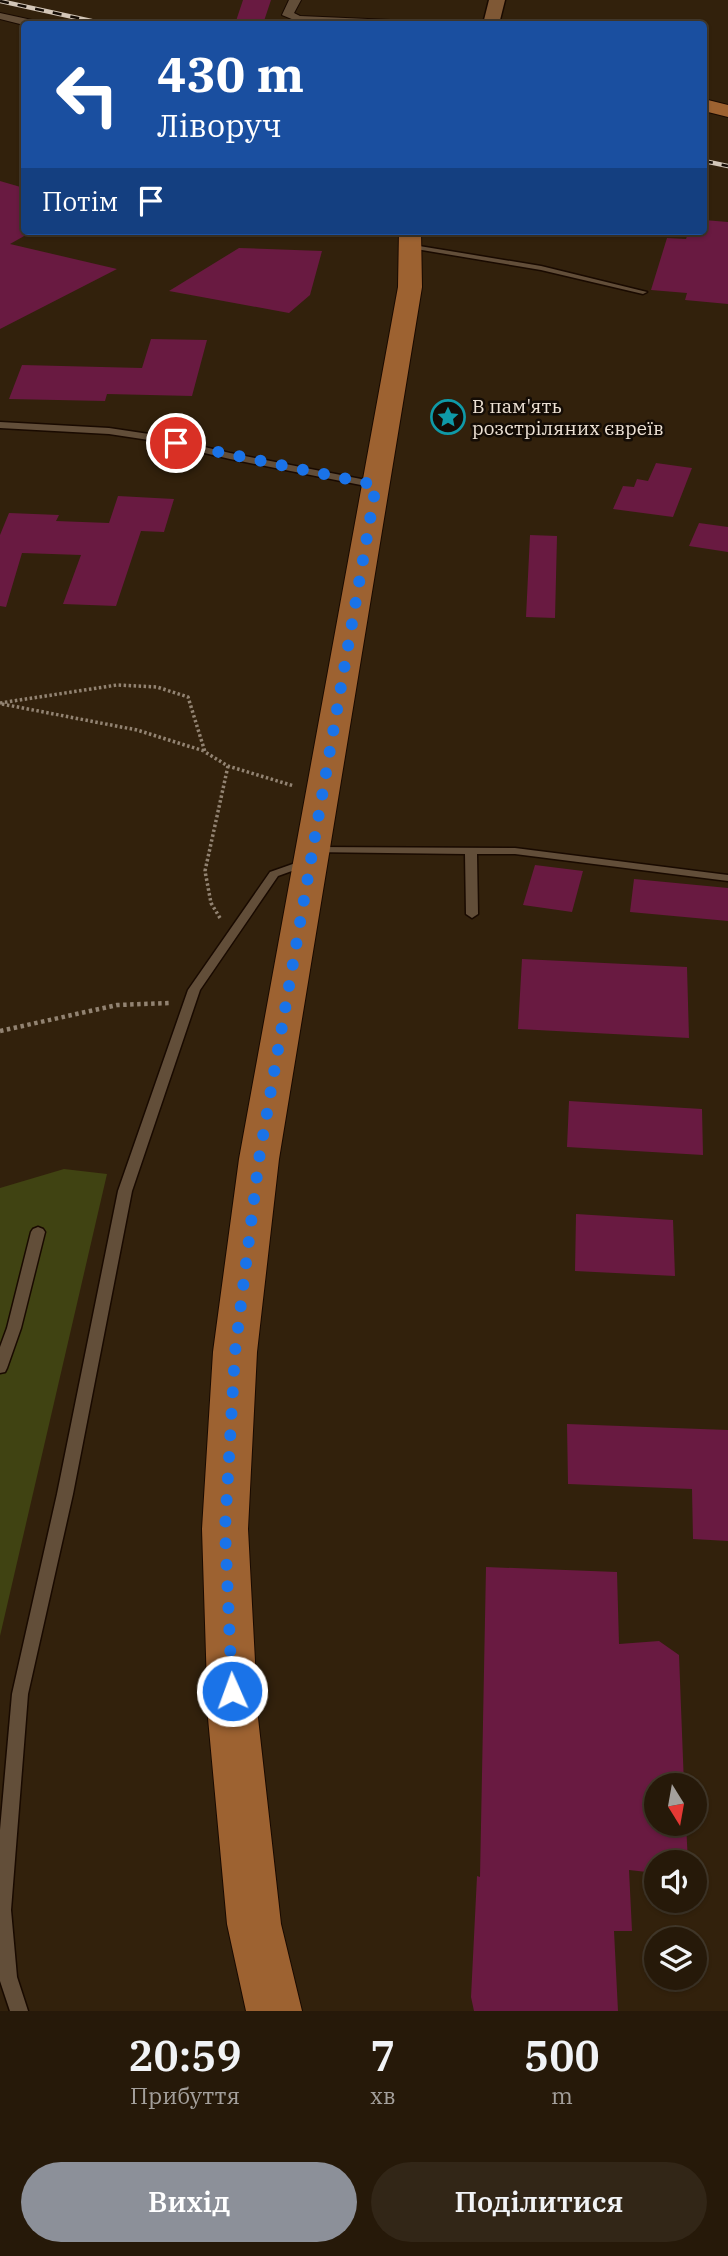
<!DOCTYPE html>
<html lang="uk">
<meta charset="utf-8">
<style>
body{margin:0;font-family:"IBM Plex Serif",serif;background:#322617;color:#f1f3f6;height:100vh;display:flex;flex-direction:column;font-size:26px;white-space:nowrap}
*{box-sizing:border-box;margin:0}
p{font-size:23px;color:#a4a09c}
.icon{flex:none;width:38px;height:38px;fill:none;stroke:currentColor;stroke-width:2;stroke-linecap:round;stroke-linejoin:round}
.map{position:relative;height:2011px;overflow:hidden}
.sheet{display:flex;flex-direction:column;background:#261909;flex:1}
.sheet>*{flex:none}
.hud{position:absolute;left:21px;top:21px;width:686px;height:214px;border-radius:7px;box-shadow:0 2px 5px #0004,0 0 0 2px #42382a;background:#1a4fa0;color:#fff;overflow:hidden}
.needle{width:46px;rotate:169deg}
.tools{position:absolute;left:644px;top:1773px;display:grid;gap:14px}
.tools a{display:grid;place-items:center;width:63px;height:63px;border-radius:50%;background:#261909;box-shadow:0 2px 5px #0004,0 0 0 2px #42382a;font-size:35px}
.pin{position:absolute;display:grid;place-items:center;width:60px;height:60px;color:#fff;margin:-30px;border:4px solid #fff;border-radius:50%;box-shadow:0 2px 7px #0007}
.me{position:absolute;width:77px;margin:-38px;rotate:358deg;stroke-linejoin:round;filter:drop-shadow(0 0 5px #0008)}
.turn{display:flex;align-items:center;gap:24px;height:147px;padding:0 21px;font-size:32px}
.turn .icon{width:91px;height:91px;stroke-width:2.5}
.turn b{display:block;font-size:49px;line-height:60px}
.then{display:flex;align-items:center;height:66px;padding:0 21px;background:#0003;gap:14px;font-size:26px}
.eta{display:flex;justify-content:space-evenly;align-items:center;height:119px;text-align:center}
.eta b{font-size:42px;font-weight:600;line-height:49px}
.action{display:flex;gap:14px;margin-top:auto;padding:14px 21px}
.action a{flex:1;height:80px;border-radius:42px;background:#8c9099;color:#fff;font-size:28px;font-weight:600;line-height:80px;text-align:center}
.action a+a{background:#322617;color:#f1f3f6}
.map>svg:first-child{display:block}
.green{fill:#404312}
.building{fill:#691a41}
.lines{fill:none;stroke-linecap:round;stroke-linejoin:round}
.service-casing{stroke:#190a00;stroke-width:3}
.minor-casing{stroke:#190a00;stroke-width:2}
.secondary-casing{stroke:#190a00;stroke-width:3}
.primary-casing{stroke:#190a00;stroke-width:2}
.path-far1{stroke:#928372;stroke-width:3.5;stroke-dasharray:2.5 2.5;stroke-linecap:butt}
.path{stroke:#928372;stroke-width:4.5;stroke-dasharray:3.5 3.5;stroke-linecap:butt}
.service{fill:#624e39;fill-rule:evenodd}
.minor{fill:#624e39;fill-rule:evenodd}
.secondary{fill:#7f5835;fill-rule:evenodd}
.primary{fill:#9d6231;fill-rule:evenodd}
.rail-casing{stroke:#d3c6b8;stroke-width:4.5}
.rail{stroke:#140c05;stroke-width:2.5;stroke-dasharray:9;stroke-linecap:butt}
.route{stroke:#1a73e8;stroke-width:12;stroke-dasharray:0 21.6}
.labels{text-anchor:middle;dominant-baseline:central;stroke-width:5;stroke-linejoin:round;paint-order:stroke}
.far-poi-label{font-size:19px;fill:#eee2d5;stroke:#140c05;text-anchor:start}
</style>
<div class="map">
<svg width="728" height="2011" viewBox="0 0 728 2011">
<rect width="100%" height="100%" fill="#32210c"/>
<!-- green -->
<path class="green" d="M64 1169 107 1174 0 1636V1188Z"/>
<!-- building -->
<path class="building" d="M243 0H271L263 24H235Z
M0 181 24 188V231H33L10 244 117 269 0 329Z
M704 220 728 222V304L685 300 687 293 651 290 667 238 686 239 689 231H704Z
M239 248 322 251 310 295 289 313 169 291Z
M151 339 207 340 192 396 107 394 105 401 9 399 22 365 142 368Z
M656 463 692 468 673 517 613 509 623 486 634 487 637 479 648 481Z
M118 496 174 499 164 532 141 531 116 606 63 604 81 555 22 553 6 607 0 606V535L9 513 59 515 56 521 109 523Z
M699 523 728 527V552L689 546Z
M530 535 557 536 555 618 526 617Z
M535 865 583 871 572 912 523 905Z
M634 879 728 888V921L630 912Z
M522 959 687 967 689 1038 518 1029Z
M569 1101 702 1109 703 1155 567 1147Z
M576 1214 673 1220 675 1276 575 1271Z
M567 1424 728 1430V1541L693 1539 692 1489 568 1484Z
M486 1567 617 1572 619 1644 659 1641 679 1655 684 1785H656V1824H686L688 1862H656V1873L629 1870 632 1931H614L618 2011H474L471 1997 477 1876 480 1877Z"/>
<g class="lines">
<!-- service casing -->
<g class="service-casing">
<path id="service" d="M407 244 541 266 647 292 643 294 541 270 410 248 406 246Z
M0 422 109 428 149 434 230 453 376 482 381 485 376 488 230 459 149 440 109 434 0 428Z
M313 847 515 848 728 875V881L515 854H477L478 914 472 918 466 914 465 854 309 852 307 850Z
M307 859 311 860 313 862 311 864 278 876 200 990 132 1191 73 1494 28 1694 11 1910 17 1977 28 2011H10L0 1981V1830L12 1694 57 1494 118 1191 188 990 270 872Z
M38 1227 43 1229 45 1232 21 1328 7 1368 5 1372 0 1373V1347L7 1328 31 1232 33 1229Z"/>
</g>
<!-- minor casing -->
<g class="minor-casing">
<path id="minor" d="M289 0H301L294 13 300 16 413 21 419 24 299 22 282 15Z
M0 13 41 22 43 24 24 25 0 19Z"/>
</g>
<!-- secondary casing -->
<g class="secondary-casing">
<path id="secondary" d="M489 0H505L499 24H483Z"/>
</g>
<!-- primary casing -->
<g class="primary-casing">
<path id="primary" d="M704 99 728 105V117L704 111Z
M399 231H421L422 287 279 1159 257 1352 248 1529 258 1718 281 1924 302 2011H246L227 1924 208 1718 202 1529 213 1352 239 1159 398 287Z"/>
</g>
<!-- path-far1 -->
<path class="path-far1" d="M0 703 117 685 157 687 188 697 205 752 228 766 294 786
M2 704 137 730 204 751
M220 918 211 903 205 871 228 766"/>
<!-- path -->
<path class="path" d="M0 1031 117 1005 169 1003"/>
<!-- service -->
<use href="#service" class="service"/>
<!-- minor -->
<use href="#minor" class="minor"/>
<!-- secondary -->
<use href="#secondary" class="secondary"/>
<!-- primary -->
<use href="#primary" class="primary"/>
<!-- rail casing -->
<g class="rail-casing">
<path id="rail" d="M0 1 105 24
M704 161 728 166"/>
</g>
<!-- rail -->
<use href="#rail" class="rail"/>
</g>
<g class="lines">
<!-- route -->
<path class="route" d="M176 443 376 485 259 1159 235 1352 225 1529 232 1691"/>
</g>
<!-- icons -->
<defs>
<g id="sight-ring" transform="scale(1.75)"><circle r="9.5" fill="#140c05" stroke="#0f9aa8" stroke-width="1.5"/><path d="M0-6L1.8-2.2L6-1.7L2.9 1.2L3.7 5.4L0 3.3L-3.7 5.4L-2.9 1.2L-6-1.7L-1.8-2.2Z" fill="#0f9aa8"/></g>
</defs>
<g fill-rule="evenodd">
<use href="#sight-ring" x="448" y="417"/>
</g>
<g class="labels">
<!-- far-poi labels -->
<g class="far-poi-label">
<text x="472" y="406">В пам'ять<tspan x="472" dy="22">розстріляних євреїв</tspan></text>
</g>
</g>
</svg>
<div class="tools">
<a><svg class="needle" viewBox="-14 -14 28 28"><path d="M0-13l5 13h-10z" fill="#e53935"/><path d="M0 13l5-13h-10z" fill="#a4a09c"/></svg></a>
<a><svg class="icon" aria-label="sound" viewBox="0 0 24 24"><path d="M4 9h4l5-4v14l-5-4H4zM17 9q2 3 0 6"/></svg></a>
<a><svg class="icon" aria-label="layers" viewBox="0 0 24 24"><path d="M12 4l9 5-9 5-9-5zM3 14l9 5 9-5"/></svg></a>
</div>
<div class="pin" style="left:176px;top:443px;background:#d93025"><svg class="icon" aria-label="arrive" viewBox="0 0 24 24"><path d="M6 21V4h12l-3 4 3 4H6"/></svg></div>
<svg class="me" style="left:232px;top:1691px" viewBox="-20 -20 40 40"><circle r="17" fill="#1a73e8" stroke="#fff" stroke-width="3"/><path d="M0-11L8 9 0 5-8 9z" fill="#fff"/></svg>
<div class="hud">
<div class="turn"><svg class="icon" aria-label="left" viewBox="0 0 24 24"><path d="M17 20v-9H6M10 6l-5 5 5 5"/></svg><div><b>430 m</b>Ліворуч</div></div>
<div class="then">Потім<svg class="icon" aria-label="arrive" viewBox="0 0 24 24"><path d="M6 21V4h12l-3 4 3 4H6"/></svg></div>
</div>
</div>
<section class="sheet">
<div class="eta">
<div><b>20:59</b><p>Прибуття</p></div>
<div><b>7</b><p>хв</p></div>
<div><b>500</b><p>m</p></div>
</div>
<div class="action"><a>Вихід</a><a>Поділитися</a></div>
</section>
